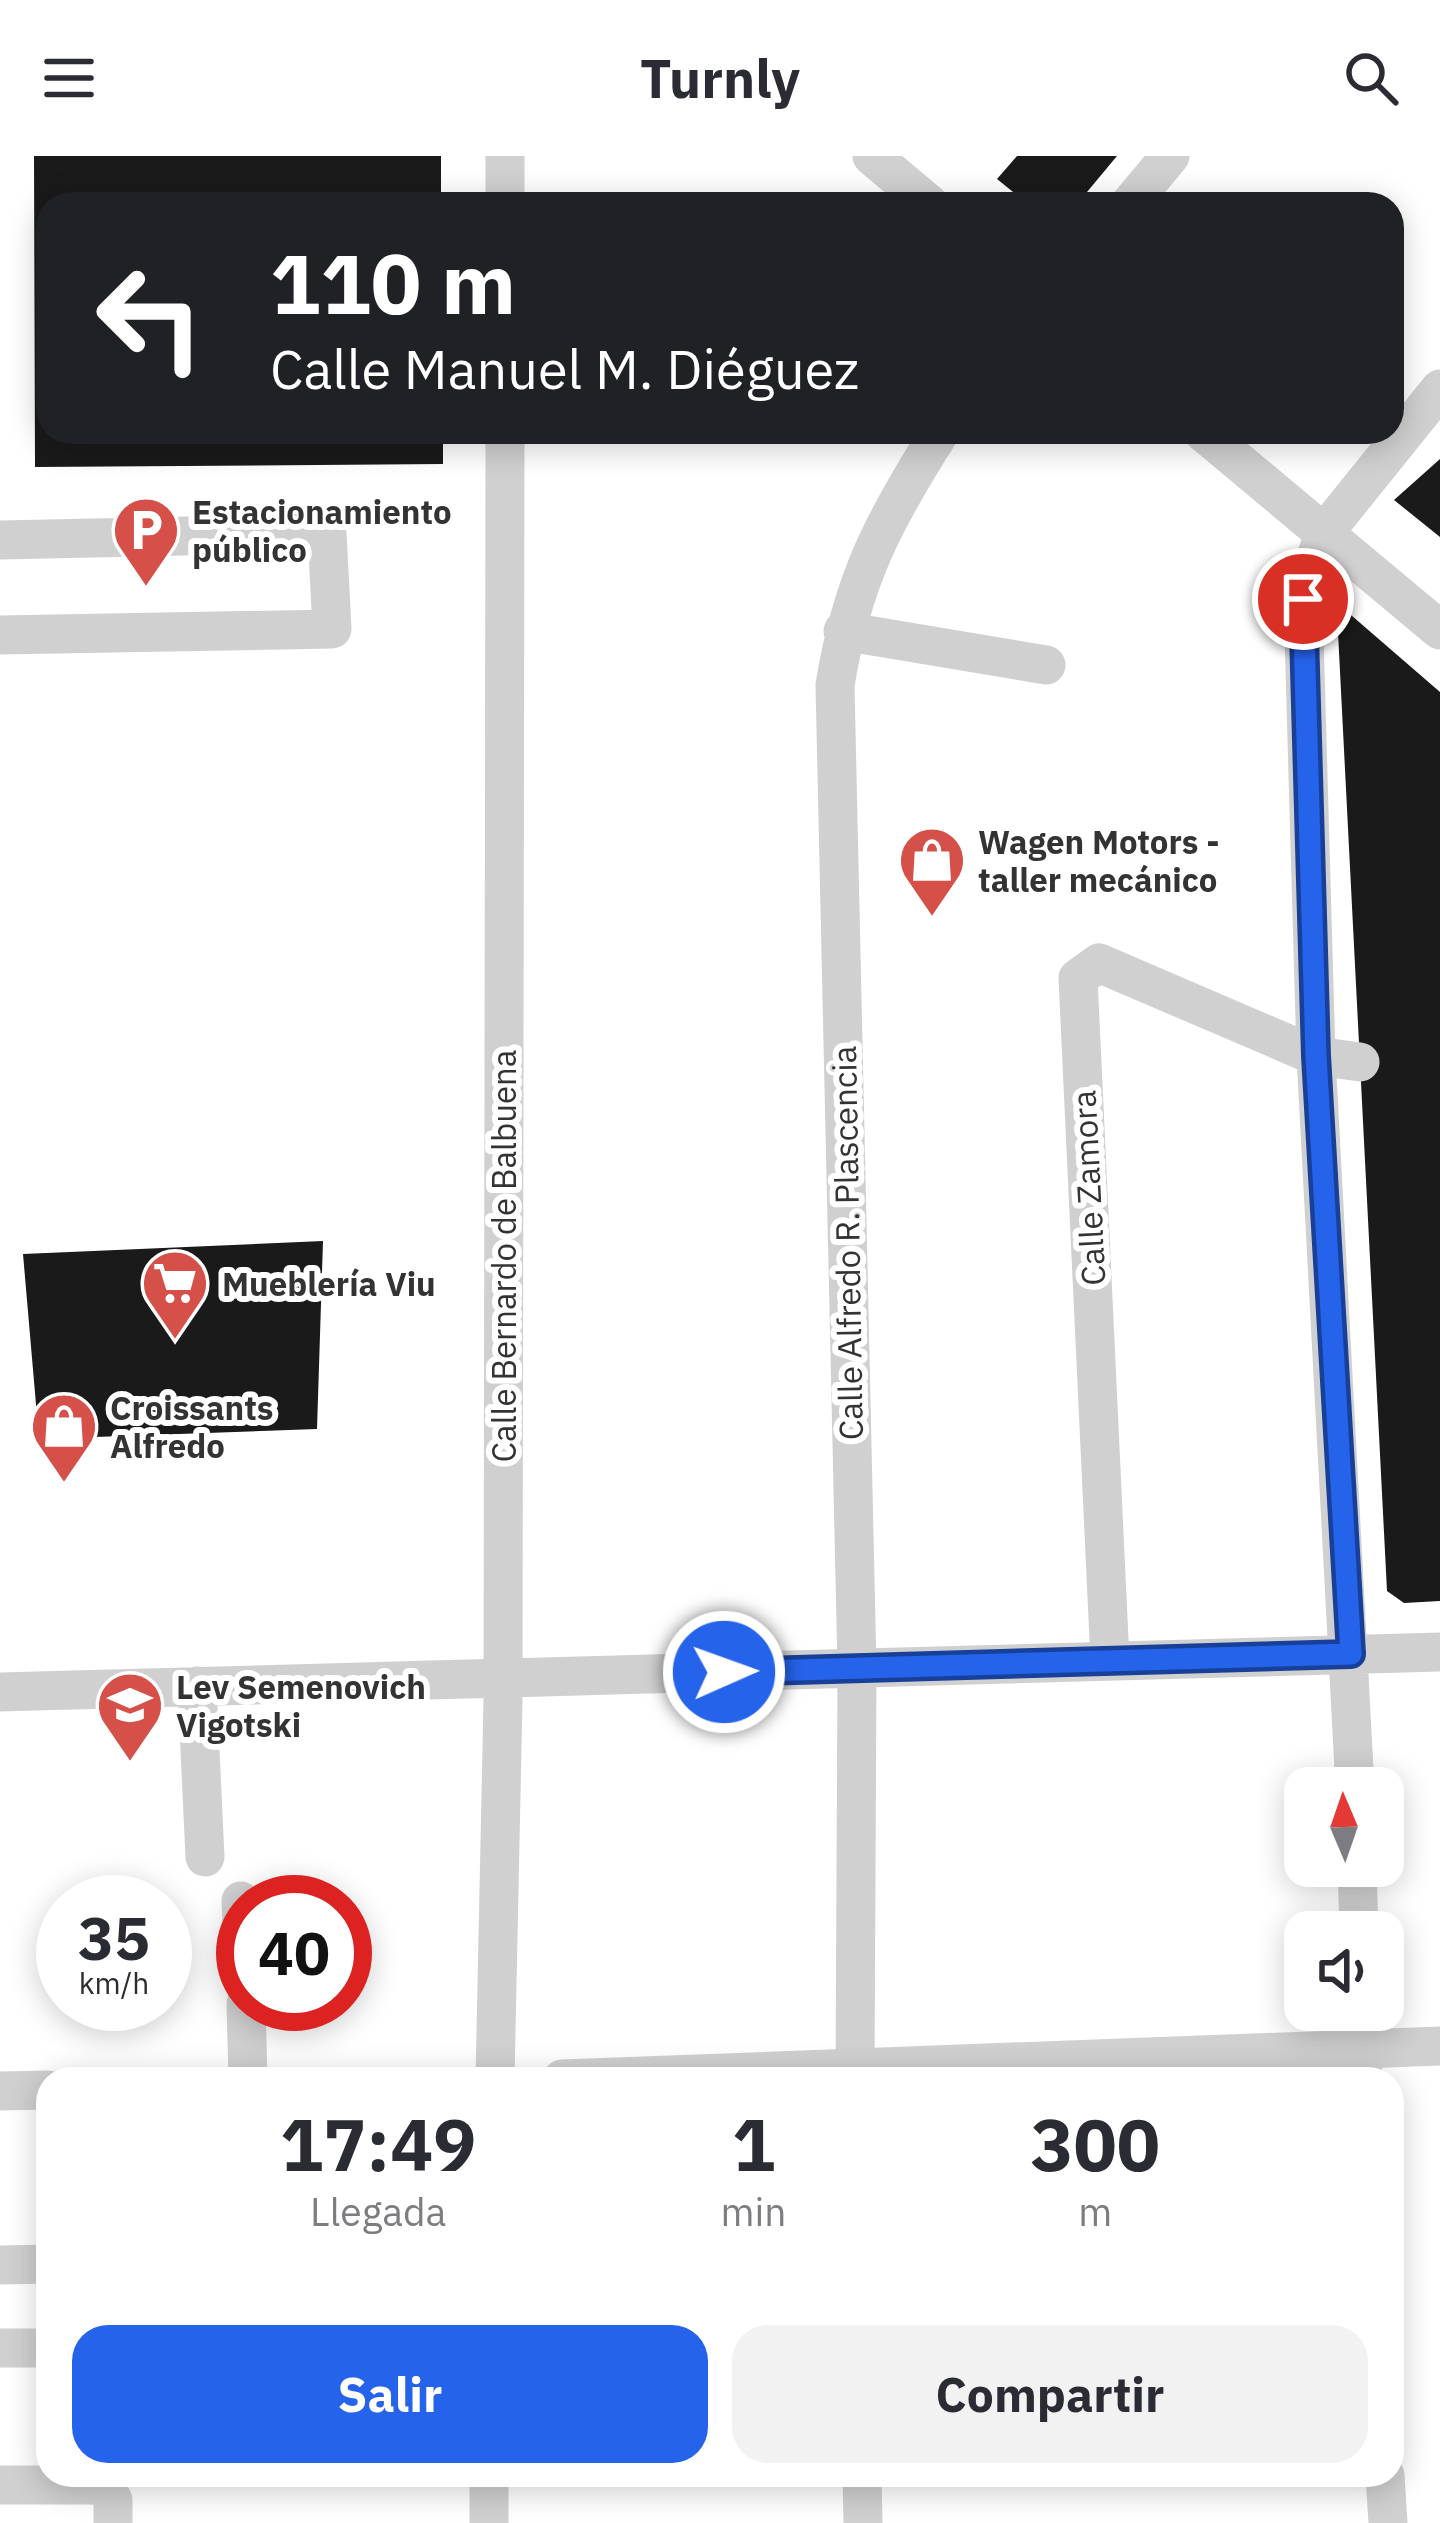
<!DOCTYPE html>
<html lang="es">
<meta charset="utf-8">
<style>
body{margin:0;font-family:"IBM Plex Sans",sans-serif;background:#f2f2f3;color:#2b2b33;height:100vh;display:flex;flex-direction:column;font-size:45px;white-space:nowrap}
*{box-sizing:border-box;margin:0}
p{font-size:39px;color:#7c7c81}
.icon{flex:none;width:66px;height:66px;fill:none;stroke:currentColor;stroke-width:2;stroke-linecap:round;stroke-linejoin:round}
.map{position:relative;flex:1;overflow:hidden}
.sheet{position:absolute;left:36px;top:1911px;width:1368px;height:420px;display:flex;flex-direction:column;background:#fff;border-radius:36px;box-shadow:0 6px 30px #0003}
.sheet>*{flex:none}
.hud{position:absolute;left:36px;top:36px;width:1368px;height:252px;border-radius:36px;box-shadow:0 6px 30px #0003;background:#202124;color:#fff;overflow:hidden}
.needle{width:78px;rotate:358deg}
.controls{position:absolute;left:1284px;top:1611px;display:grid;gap:24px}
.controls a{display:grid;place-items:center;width:120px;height:120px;border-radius:24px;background:#fff;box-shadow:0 6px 30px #0003;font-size:60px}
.speed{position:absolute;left:36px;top:1719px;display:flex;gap:24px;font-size:60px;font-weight:700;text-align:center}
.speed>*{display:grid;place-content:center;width:156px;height:156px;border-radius:50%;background:#fff;box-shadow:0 6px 30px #0003;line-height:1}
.speed small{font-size:30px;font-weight:400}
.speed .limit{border:18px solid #d22;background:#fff;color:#111}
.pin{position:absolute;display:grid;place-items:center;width:102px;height:102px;color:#fff;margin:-51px;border:6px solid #fff;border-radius:50%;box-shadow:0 3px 12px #0007}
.me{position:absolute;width:132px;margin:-66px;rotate:88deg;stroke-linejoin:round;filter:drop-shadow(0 0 9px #0008)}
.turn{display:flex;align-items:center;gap:42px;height:252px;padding:0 36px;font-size:54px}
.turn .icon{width:156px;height:156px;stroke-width:2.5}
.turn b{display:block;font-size:84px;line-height:102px}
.eta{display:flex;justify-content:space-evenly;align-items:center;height:204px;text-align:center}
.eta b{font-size:72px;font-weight:700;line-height:84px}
.action{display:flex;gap:24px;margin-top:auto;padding:24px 36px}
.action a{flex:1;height:138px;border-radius:36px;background:#2563eb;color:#fff;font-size:48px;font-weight:700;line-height:138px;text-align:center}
.action a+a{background:#f2f2f3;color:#2b2b33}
header{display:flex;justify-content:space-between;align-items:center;height:156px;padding:0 36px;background:#fff;font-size:54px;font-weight:700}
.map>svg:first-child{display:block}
.building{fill:#1a1a1a}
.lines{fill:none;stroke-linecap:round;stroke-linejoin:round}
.minor{stroke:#d0d0d0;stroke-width:39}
.route-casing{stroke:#184099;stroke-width:30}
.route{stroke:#2563eb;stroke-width:21}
.labels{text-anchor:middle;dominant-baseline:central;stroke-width:12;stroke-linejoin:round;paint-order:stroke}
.poi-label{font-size:33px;font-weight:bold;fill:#333;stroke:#fff;text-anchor:start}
.street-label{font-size:33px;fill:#333;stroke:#fff}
</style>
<header><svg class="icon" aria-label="menu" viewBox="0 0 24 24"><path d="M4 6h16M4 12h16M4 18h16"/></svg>Turnly<svg class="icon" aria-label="search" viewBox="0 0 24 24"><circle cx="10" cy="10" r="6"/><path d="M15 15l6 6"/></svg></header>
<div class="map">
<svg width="1440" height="2367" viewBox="0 0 1440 2367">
<rect width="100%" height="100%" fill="#fff"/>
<!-- building -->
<path class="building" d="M34 0H441V48H48V276H443V308L35 311Z
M1017 0H1117L1077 48H1028L997 23Z
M1440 303V381L1394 344Z
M1344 453 1440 536V1445L1404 1447 1387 1435 1337 457Z
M323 1085 317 1273 39 1283 23 1098Z"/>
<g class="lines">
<!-- minor -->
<path class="minor" d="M872 0 929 48
M505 48V0
M1130 48 1170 0
M1203 276 1440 474
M0 384 327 377 332 473 0 479
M843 475 1046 509
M1110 1505 1078 822 1099 807 1316 900 1360 906
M197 1530 205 1701
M0 1536 1440 1496
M1355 1632 1316 900 1303 443 1324 377 1440 233
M1357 1710 1359 1776
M241 1745 243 1791
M246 1848 248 1923
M1361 1854 1363 1923
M495 1923 503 1544 505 276
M562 1923 1440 1890
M855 1923 857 1512 835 529C852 424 884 364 940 276
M0 1935 48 1934
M0 2109 48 2108
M0 2192H48
M862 2319 863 2367
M1385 2319 1388 2367
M0 2329H104L113 2344V2367
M489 2367V2319"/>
</g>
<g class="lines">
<!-- route casing -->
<g class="route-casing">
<path id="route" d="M724 1516 1351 1498 1316 900 1303 443"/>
</g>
<!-- route -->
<use href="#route" class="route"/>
</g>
<!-- icons -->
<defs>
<g id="parking-pin" transform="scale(3.45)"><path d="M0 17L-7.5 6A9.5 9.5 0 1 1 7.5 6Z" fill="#d55049" stroke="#fff"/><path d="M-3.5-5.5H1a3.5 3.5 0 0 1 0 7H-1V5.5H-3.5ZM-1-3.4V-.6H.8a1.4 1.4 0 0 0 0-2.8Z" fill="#fff"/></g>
<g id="shop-pin" transform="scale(3.45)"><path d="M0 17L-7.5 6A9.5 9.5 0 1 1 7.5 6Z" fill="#d55049" stroke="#fff"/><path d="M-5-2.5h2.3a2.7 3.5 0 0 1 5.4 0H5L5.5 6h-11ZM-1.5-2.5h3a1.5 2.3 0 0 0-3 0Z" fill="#fff"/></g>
<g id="supermarket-pin" transform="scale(3.45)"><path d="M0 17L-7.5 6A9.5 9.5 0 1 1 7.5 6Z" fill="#d55049" stroke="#fff"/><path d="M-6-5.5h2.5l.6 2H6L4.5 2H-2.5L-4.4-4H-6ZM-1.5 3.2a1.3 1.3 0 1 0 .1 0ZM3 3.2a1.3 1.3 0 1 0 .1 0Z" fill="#fff"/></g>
<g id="school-pin" transform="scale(3.45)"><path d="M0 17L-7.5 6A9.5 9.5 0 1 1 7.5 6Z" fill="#d55049" stroke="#fff"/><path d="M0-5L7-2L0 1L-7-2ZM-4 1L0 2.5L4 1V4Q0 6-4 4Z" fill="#fff"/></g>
</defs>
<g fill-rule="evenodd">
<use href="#parking-pin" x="146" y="374"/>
<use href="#shop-pin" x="932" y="704"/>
<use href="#supermarket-pin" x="175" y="1127"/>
<use href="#shop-pin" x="64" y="1270"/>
<use href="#school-pin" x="130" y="1549"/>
</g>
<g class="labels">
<!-- poi labels -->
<g class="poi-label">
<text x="192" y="355">Estacionamiento<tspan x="192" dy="38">público</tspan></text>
<text x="978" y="685">Wagen Motors -<tspan x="978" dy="38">taller mecánico</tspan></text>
<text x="222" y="1127">Mueblería Viu</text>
<text x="110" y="1251">Croissants<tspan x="110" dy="38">Alfredo</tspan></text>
<text x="176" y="1530">Lev Semenovich<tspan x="176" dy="38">Vigotski</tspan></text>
</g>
<!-- street labels -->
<g class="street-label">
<text transform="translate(1088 1032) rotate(-93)">Calle Zamora</text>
<text transform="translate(847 1087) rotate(-91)">Calle Alfredo R. Plascencia</text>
<text transform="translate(503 1100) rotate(-90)">Calle Bernardo de Balbuena</text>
</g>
</g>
</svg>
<div class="controls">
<a><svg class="needle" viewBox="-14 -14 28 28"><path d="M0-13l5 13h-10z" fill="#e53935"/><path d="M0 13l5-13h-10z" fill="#7c7c81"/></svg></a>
<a><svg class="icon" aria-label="sound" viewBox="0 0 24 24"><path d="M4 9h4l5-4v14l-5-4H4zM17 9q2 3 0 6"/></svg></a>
</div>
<div class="speed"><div>35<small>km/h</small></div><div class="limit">40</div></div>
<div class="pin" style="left:1303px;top:443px;background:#d93025"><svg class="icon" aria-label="arrive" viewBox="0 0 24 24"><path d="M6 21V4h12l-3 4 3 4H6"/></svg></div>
<svg class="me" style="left:724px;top:1516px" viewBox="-20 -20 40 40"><circle r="17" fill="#2563eb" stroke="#fff" stroke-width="3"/><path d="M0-11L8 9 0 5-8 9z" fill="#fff"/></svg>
<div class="hud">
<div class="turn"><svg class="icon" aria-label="left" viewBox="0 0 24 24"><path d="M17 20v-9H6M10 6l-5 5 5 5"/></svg><div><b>110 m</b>Calle Manuel M. Diéguez</div></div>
</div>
<section class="sheet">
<div class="eta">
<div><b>17:49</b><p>Llegada</p></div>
<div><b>1</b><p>min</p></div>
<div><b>300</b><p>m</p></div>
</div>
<div class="action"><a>Salir</a><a>Compartir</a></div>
</section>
</div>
